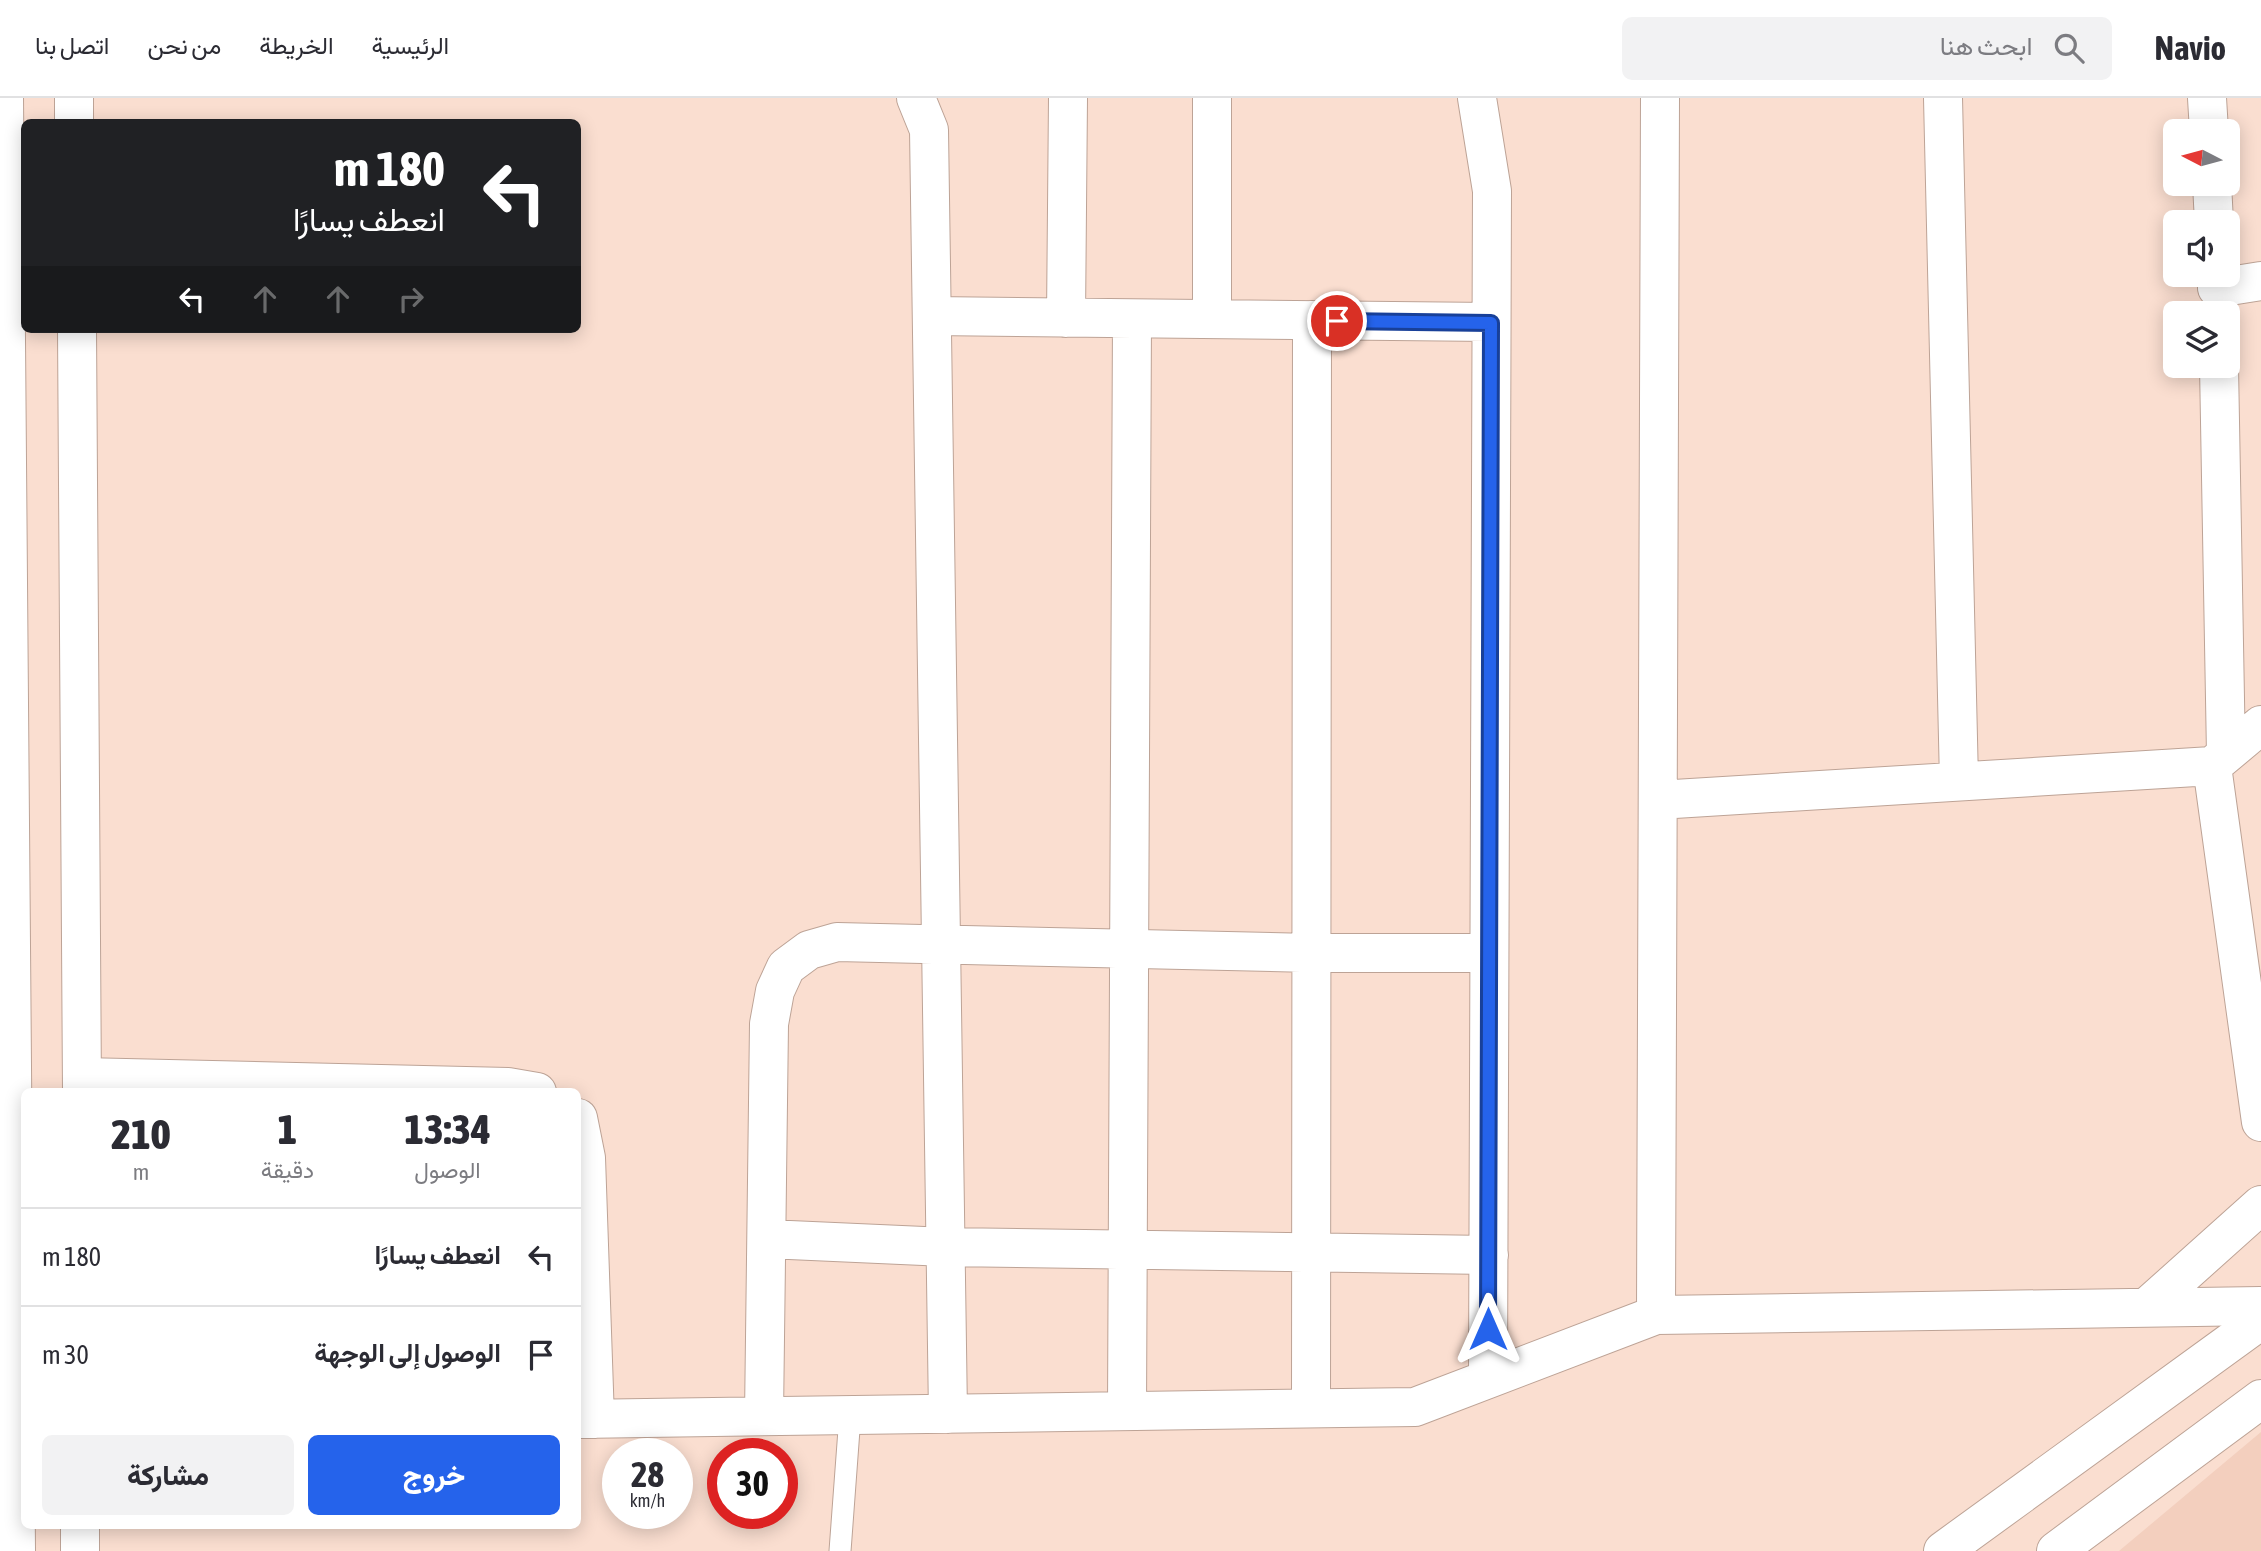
<!DOCTYPE html>
<html lang="ar">
<meta charset="utf-8">
<style>
body{margin:0;font-family:"Asap Condensed",Vazirmatn,sans-serif;background:#f2f2f3;color:#2b2b33;direction:rtl;height:100vh;display:flex;flex-direction:column;font-size:26px;white-space:nowrap}
*{box-sizing:border-box;margin:0}
p{font-size:23px;color:#7c7c81}
.icon{flex:none;width:38px;height:38px;fill:none;stroke:currentColor;stroke-width:2;stroke-linecap:round;stroke-linejoin:round}
.map{position:relative;flex:1;overflow:hidden;direction:ltr}
.side{position:absolute;left:21px;top:990px;width:560px;height:441px;display:flex;flex-direction:column;background:#fff;border-radius:10px;box-shadow:0 4px 18px #0003;direction:rtl}
.side>*{flex:none}
.guide{position:absolute;left:21px;top:21px;width:560px;height:214px;border-radius:10px;box-shadow:0 4px 18px #0003;direction:rtl;background:#202124;color:#fff;overflow:hidden}
.needle{width:46px;rotate:276deg}
.tools{position:absolute;left:2163px;top:21px;display:grid;gap:14px}
.tools a{display:grid;place-items:center;width:77px;height:77px;border-radius:10px;background:#fff;box-shadow:0 4px 18px #0003;font-size:35px}
.speed{position:absolute;left:602px;top:1340px;display:flex;gap:14px;font-size:35px;font-weight:700;text-align:center}
.speed>*{display:grid;place-content:center;width:91px;height:91px;border-radius:50%;background:#fff;box-shadow:0 4px 18px #0003;line-height:1}
.speed small{font-size:18px;font-weight:400}
.speed .limit{border:10px solid #d22;background:#fff;color:#111}
.pin{position:absolute;display:grid;place-items:center;width:60px;height:60px;color:#fff;margin:-30px;border:4px solid #fff;border-radius:50%;box-shadow:0 2px 7px #0007}
.me{position:absolute;width:77px;margin:-38px;rotate:0deg;stroke-linejoin:round;filter:drop-shadow(0 0 5px #0008)}
.turn{display:flex;align-items:center;gap:24px;height:147px;padding:0 21px;font-size:32px}
.turn .icon{width:91px;height:91px;stroke-width:2.5}
.turn b{display:block;font-size:49px;line-height:60px}
.lanes{display:flex;align-items:center;height:66px;padding:0 21px;background:#0003;justify-content:center;gap:35px;direction:ltr}
.lanes .off{opacity:.35}
.eta{display:flex;justify-content:space-evenly;align-items:center;height:119px;text-align:center}
.eta b{font-size:42px;font-weight:800;line-height:49px}
.button{display:flex;gap:14px;margin-top:auto;padding:14px 21px}
.button a{flex:1;height:80px;border-radius:10px;background:#2563eb;color:#fff;font-size:28px;font-weight:800;line-height:80px;text-align:center}
.button a+a{background:#f2f2f3;color:#2b2b33}
ul{padding:0;list-style:none}
li{display:flex;align-items:center;gap:21px;height:98px;padding:0 21px;border-top:2px solid #e1e1e2}
li div{flex:1}
li b{display:block;font-size:26px}
li em{font-style:normal}
header{display:flex;align-items:center;gap:42px;box-sizing:border-box;height:98px;padding:0 35px;background:#fff;border-bottom:2px solid #e1e1e2}
header strong{font-size:33px}
nav{display:flex;gap:38px;margin-inline-start:auto;font-size:24px}
.search{width:490px;height:63px;background:#f2f2f3;display:flex;align-items:center;gap:18px;box-sizing:border-box;padding:0 24px;border-radius:10px;color:#7c7c81;font-size:26px}
.map>svg:first-child{display:block}
.built{fill:#f3cfbe}
.lines{fill:none;stroke-linecap:round;stroke-linejoin:round}
.lane-casing{stroke:#bda396;stroke-width:23}
.street-casing{stroke:#bda396;stroke-width:40}
.secondary-casing{stroke:#bda396;stroke-width:40}
.primary-casing{stroke:#bda396;stroke-width:40}
.lane{stroke:#fff;stroke-width:21}
.street{stroke:#fff;stroke-width:38}
.secondary{stroke:#fff;stroke-width:38}
.primary{stroke:#fff;stroke-width:38}
.route-casing{stroke:#184099;stroke-width:18}
.route{stroke:#2563eb;stroke-width:12}
</style>
<header>
<strong>Navio</strong>
<div class="search"><svg class="icon" aria-label="search" viewBox="0 0 24 24"><circle cx="10" cy="10" r="6"/><path d="M15 15l6 6"/></svg>ابحث هنا</div>
<nav><a>الرئيسية</a><a>الخريطة</a><a>من نحن</a><a>اتصل بنا</a></nav>
</header>
<div class="map">
<svg width="2261" height="1453" viewBox="0 0 2261 1453">
<rect width="100%" height="100%" fill="#faded0"/>
<!-- built -->
<path class="built" d="M2261 1334V1453H2119Z"/>
<g class="lines">
<!-- lane casing -->
<g class="lane-casing">
<path id="lane" d="M840 1453 850 1318"/>
</g>
<!-- street casing -->
<g class="street-casing">
<path id="street" d="M916 0 929 32 948 1316
M1477 0 1492 93 1488 1281
M1943 0 1959 683
M2207 0 2209 33
M2212 86 2214 124
M2217 190 2261 183
M932 218 1491 224
M1066 220 1068 0
M1212 221V0
M2219 268 2226 656
M2212 668 2261 1024
M1658 702 2212 668 2261 627
M82 979 508 989 537 994
M578 1020 586 1060 595 1321
M767 1141 946 1149 1489 1157
M2147 1209 2261 1107
M1656 1217 1660 0
M1311 1310 1312 222
M1127 1313 1132 221
M764 1318 769 926 775 893 786 869 809 852 837 844 1311 855H1489
M578 1321 1415 1309 1656 1217 2261 1208"/>
</g>
<!-- secondary casing -->
<g class="secondary-casing">
<path id="secondary" d="M4 0 16 1453
M74 0V24
M77 231 82 994
M80 1428V1453
M1943 1453 2261 1222
M2056 1453 2261 1301"/>
</g>
<!-- primary casing -->
<g class="primary-casing">
<path id="primary" d="M0 1017 12 991"/>
</g>
<!-- lane -->
<use href="#lane" class="lane"/>
<!-- street -->
<use href="#street" class="street"/>
<!-- secondary -->
<use href="#secondary" class="secondary"/>
<!-- primary -->
<use href="#primary" class="primary"/>
</g>
<g class="lines">
<!-- route casing -->
<g class="route-casing">
<path id="route" d="M1337 223 1491 225 1488 1231"/>
</g>
<!-- route -->
<use href="#route" class="route"/>
</g>
</svg>
<div class="tools">
<a><svg class="needle" viewBox="-14 -14 28 28"><path d="M0-13l5 13h-10z" fill="#e53935"/><path d="M0 13l5-13h-10z" fill="#7c7c81"/></svg></a>
<a><svg class="icon" aria-label="sound" viewBox="0 0 24 24"><path d="M4 9h4l5-4v14l-5-4H4zM17 9q2 3 0 6"/></svg></a>
<a><svg class="icon" aria-label="layers" viewBox="0 0 24 24"><path d="M12 4l9 5-9 5-9-5zM3 14l9 5 9-5"/></svg></a>
</div>
<div class="speed"><div>28<small>km/h</small></div><div class="limit">30</div></div>
<div class="pin" style="left:1337px;top:223px;background:#d93025"><svg class="icon" aria-label="arrive" viewBox="0 0 24 24"><path d="M6 21V4h12l-3 4 3 4H6"/></svg></div>
<svg class="me" style="left:1488px;top:1231px" viewBox="-20 -20 40 40"><path d="M0-17L14 15 0 8-14 15z" fill="#2563eb" stroke="#fff" stroke-width="4"/></svg>
<div class="guide">
<div class="turn"><svg class="icon" aria-label="left" viewBox="0 0 24 24"><path d="M17 20v-9H6M10 6l-5 5 5 5"/></svg><div><b>180 m</b>انعطف يسارًا</div></div>
<div class="lanes"><svg class="icon" aria-label="left" viewBox="0 0 24 24"><path d="M17 20v-9H6M10 6l-5 5 5 5"/></svg><svg class="icon off" aria-label="ahead" viewBox="0 0 24 24"><path d="M12 20V5M6 11l6-6 6 6"/></svg><svg class="icon off" aria-label="ahead" viewBox="0 0 24 24"><path d="M12 20V5M6 11l6-6 6 6"/></svg><svg class="icon off" aria-label="right" viewBox="0 0 24 24"><path d="M7 20v-9h11M14 6l5 5-5 5"/></svg></div>
</div>
<section class="side">
<div class="eta">
<div><b>13:34</b><p>الوصول</p></div>
<div><b>1</b><p>دقيقة</p></div>
<div><b>210</b><p>m</p></div>
</div>
<ul>
<li><svg class="icon" aria-label="left" viewBox="0 0 24 24"><path d="M17 20v-9H6M10 6l-5 5 5 5"/></svg><div><b>انعطف يسارًا</b></div><em>180 m</em></li>
<li><svg class="icon" aria-label="arrive" viewBox="0 0 24 24"><path d="M6 21V4h12l-3 4 3 4H6"/></svg><div><b>الوصول إلى الوجهة</b></div><em>30 m</em></li>
</ul>
<div class="button"><a>خروج</a><a>مشاركة</a></div>
</section>
</div>
